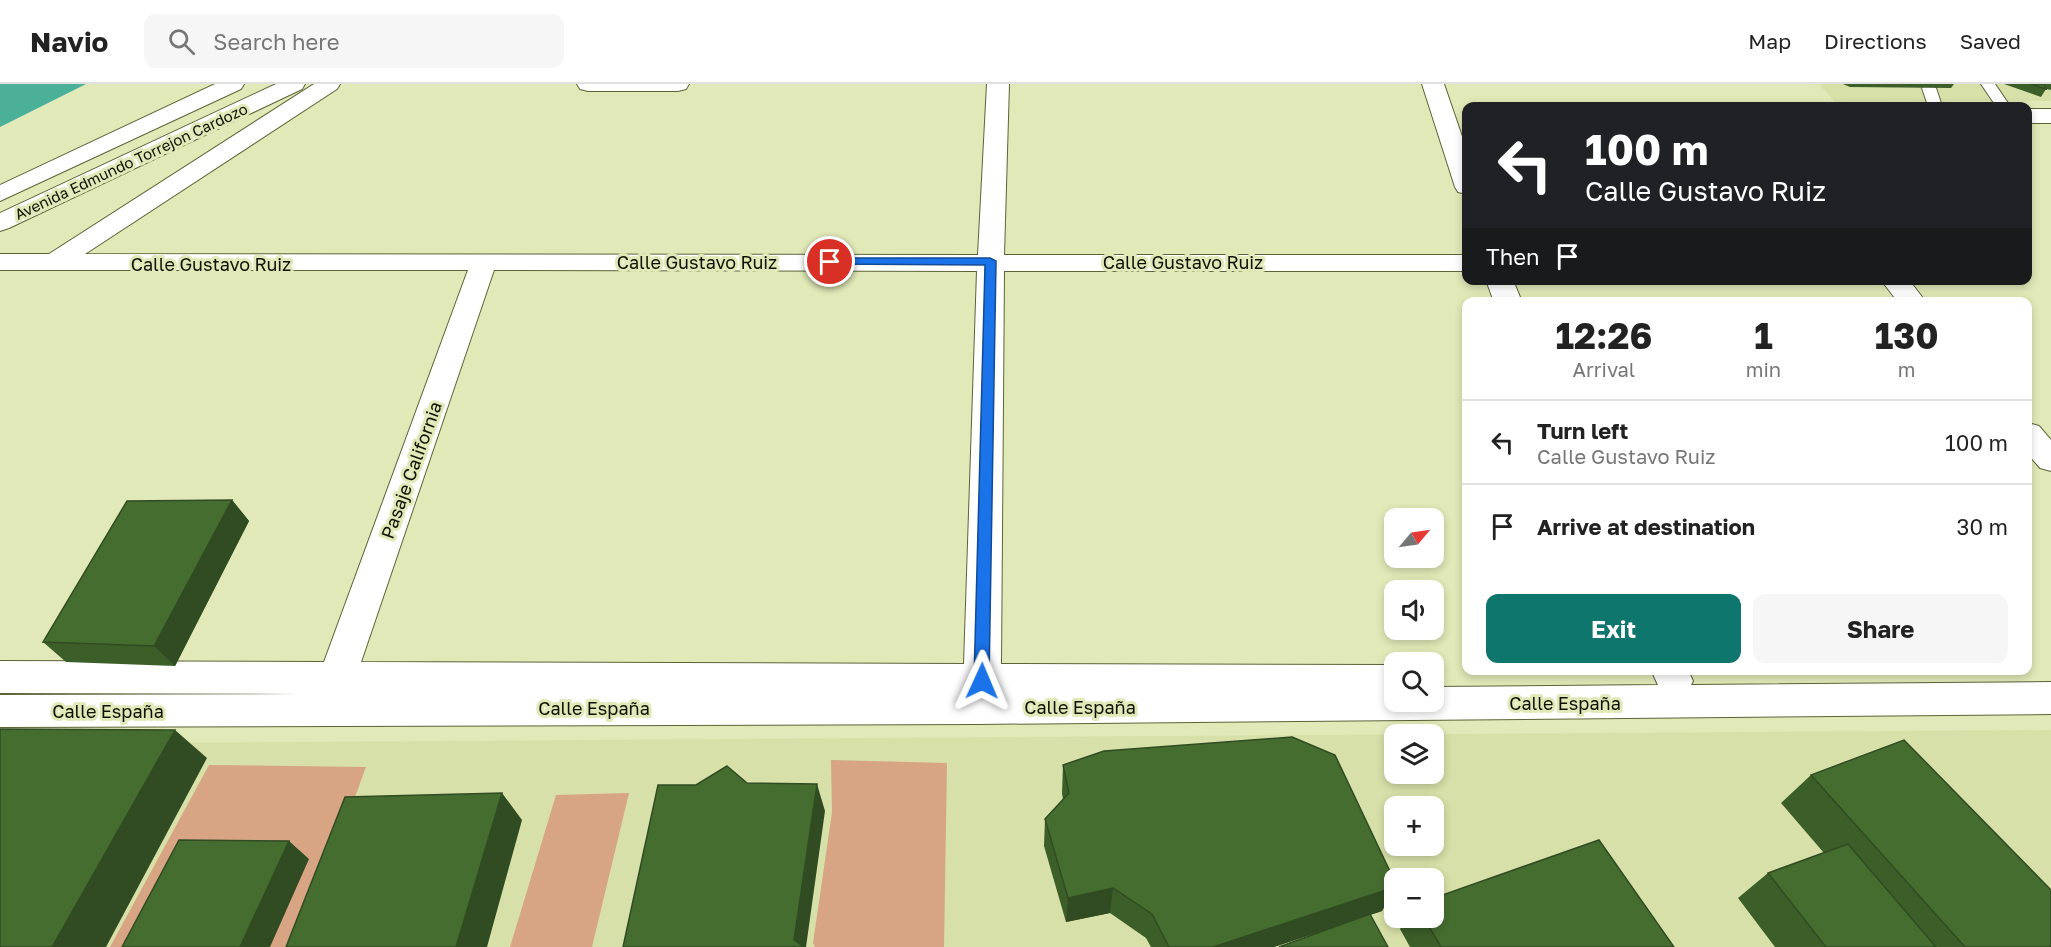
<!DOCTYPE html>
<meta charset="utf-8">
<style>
body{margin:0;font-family:"Golos Text",sans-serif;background:#f6f6f6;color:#222;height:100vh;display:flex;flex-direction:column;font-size:22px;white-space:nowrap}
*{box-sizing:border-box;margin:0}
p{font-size:20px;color:#767676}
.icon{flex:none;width:33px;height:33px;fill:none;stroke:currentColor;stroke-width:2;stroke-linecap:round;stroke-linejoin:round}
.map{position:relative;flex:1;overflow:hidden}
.panel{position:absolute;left:1462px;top:213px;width:570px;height:378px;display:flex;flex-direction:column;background:#fff;border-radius:12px;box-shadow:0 3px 9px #0003}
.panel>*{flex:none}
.banner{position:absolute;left:1462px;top:18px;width:570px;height:183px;border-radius:12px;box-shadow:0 3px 9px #0003;background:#202124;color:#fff;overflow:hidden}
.needle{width:39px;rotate:61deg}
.tools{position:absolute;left:1384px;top:424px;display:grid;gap:12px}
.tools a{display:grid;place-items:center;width:60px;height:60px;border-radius:12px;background:#fff;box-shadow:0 3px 9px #0003;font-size:30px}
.pin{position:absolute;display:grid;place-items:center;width:51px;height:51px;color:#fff;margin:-26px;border:3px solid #fff;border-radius:50%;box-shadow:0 2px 6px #0007}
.me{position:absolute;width:66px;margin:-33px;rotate:1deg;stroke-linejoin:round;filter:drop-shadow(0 0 4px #0008)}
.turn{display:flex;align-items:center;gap:21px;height:126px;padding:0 24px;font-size:27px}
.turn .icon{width:78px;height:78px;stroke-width:2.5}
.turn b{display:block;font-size:42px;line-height:51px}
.then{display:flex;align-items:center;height:57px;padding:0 24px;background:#0003;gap:12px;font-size:22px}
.eta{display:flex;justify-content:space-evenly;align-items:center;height:102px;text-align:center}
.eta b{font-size:36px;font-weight:700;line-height:42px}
.primary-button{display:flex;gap:12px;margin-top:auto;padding:12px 24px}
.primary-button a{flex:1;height:69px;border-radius:12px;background:#0f766e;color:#fff;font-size:24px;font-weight:700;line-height:69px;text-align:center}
.primary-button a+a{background:#f6f6f6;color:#222}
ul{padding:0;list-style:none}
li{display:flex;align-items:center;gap:18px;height:84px;padding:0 24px;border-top:2px solid #e0e0e0}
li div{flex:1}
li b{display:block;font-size:22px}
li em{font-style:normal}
header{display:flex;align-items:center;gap:36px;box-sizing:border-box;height:84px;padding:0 30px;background:#fff;border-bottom:2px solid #e0e0e0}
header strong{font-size:28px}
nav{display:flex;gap:33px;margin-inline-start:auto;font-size:21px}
.search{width:420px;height:54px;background:#f6f6f6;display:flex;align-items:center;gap:15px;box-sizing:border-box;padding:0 21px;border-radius:12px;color:#767676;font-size:22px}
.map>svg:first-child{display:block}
.built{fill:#d7e0a8;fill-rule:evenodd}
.green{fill:#d7a583}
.water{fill:#4cb099}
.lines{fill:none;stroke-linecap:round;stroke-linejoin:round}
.lane-casing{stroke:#5d6337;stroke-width:2}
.street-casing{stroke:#5d6337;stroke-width:2}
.secondary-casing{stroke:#5d6337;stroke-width:2}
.lane{fill:#fff;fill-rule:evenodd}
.street{fill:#fff;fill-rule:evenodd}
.secondary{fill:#fff;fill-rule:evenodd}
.wall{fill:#3c5e29}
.shaded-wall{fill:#314c22}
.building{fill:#466d30;stroke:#314c22;stroke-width:1.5}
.route{fill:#1a73e8;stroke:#114b97;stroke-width:1.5}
.labels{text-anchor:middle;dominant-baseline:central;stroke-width:6;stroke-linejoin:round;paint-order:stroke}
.far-street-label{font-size:15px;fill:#0f1102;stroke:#e1e9b8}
.street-label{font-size:18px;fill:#0f1102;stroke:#e1e9b8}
</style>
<header>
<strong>Navio</strong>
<div class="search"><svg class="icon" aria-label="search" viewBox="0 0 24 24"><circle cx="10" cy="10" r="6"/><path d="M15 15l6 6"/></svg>Search here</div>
<nav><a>Map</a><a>Directions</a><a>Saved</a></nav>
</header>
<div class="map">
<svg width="2051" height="863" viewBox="0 0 2051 863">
<rect width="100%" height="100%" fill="#e1e9b8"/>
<!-- built -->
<path class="built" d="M1819 0H2051V17L1835 18Z
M2051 646V863H0V660ZM1395 651H1434V690H1395ZM1395 723H1434V762H1395ZM1395 795H1434V834H1395Z"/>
<!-- green -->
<path class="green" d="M831 676 947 679 944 863H815L813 859 832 728Z
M209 681 366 683 300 863H110Z
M629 709 592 863H510L556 711Z"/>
<!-- water -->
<path class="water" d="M0 0H86L0 43Z"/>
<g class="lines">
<!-- lane casing -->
<g class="lane-casing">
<path id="lane" d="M1928 0 1936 4 1942 22H1928L1922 4Z
M1981 0H1995L2010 22H1996Z"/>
</g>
<!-- street casing -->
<g class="street-casing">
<path id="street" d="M314 0H340L337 5 85 170 978 171 987 0H1009L1004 171H1467V187H1004L1001 580 1393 581 1395 582V618H1434V603L1658 601 1651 586H1688L1693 597 1691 601 2051 598V630L977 640 0 643V611L300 610 0 609V577L324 578 468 186H0V170H49ZM494 186 977 187 964 580 361 578Z
M577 0H689L686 5 678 7H588L580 5Z
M1422 0H1444L1467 67V110L1458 108 1455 103Z
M2028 25H2051V39H2028Z
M1486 196H1513L1522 218H1494Z
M1881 196H1909L1926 218H1898Z
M2028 339 2039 342 2051 356V387L2040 384 2028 370Z"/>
</g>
<!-- secondary casing -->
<g class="secondary-casing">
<path id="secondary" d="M215 0H244L241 5 0 117V101Z
M276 0H305L302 5 9 144 0 147V129Z"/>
</g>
<!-- lane -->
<use href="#lane" class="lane"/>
<!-- street -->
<use href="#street" class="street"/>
<!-- secondary -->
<use href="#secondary" class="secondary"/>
</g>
<!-- wall -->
<path class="wall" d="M1843 0H1954L1951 4 1850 3Z
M2004 0H2051V6L2046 5 2041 13Z
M232 416 249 437 175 582 66 578 43 558Z
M1063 681 1382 827 1274 863H1151L1146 854 1110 829 1066 838 1044 762 1045 735 1063 716 1062 709Z
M1811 691 2051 863H1775L1738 814 1768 789 1824 769 1781 719Z
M1407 834H1434L1674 863H1410L1400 845Z"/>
<!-- shaded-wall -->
<path class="shaded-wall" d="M232 416 249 437 175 582 154 562Z
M175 646 207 674 106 863H52Z
M817 700 825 727 806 863H797L794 856Z
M502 709 522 736 487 863H456Z
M289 757 309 775 270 863H240Z
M1395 803V805L1382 827 1274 863H1213Z
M1113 804 1110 829 1066 838 1068 814Z"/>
<!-- building -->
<path class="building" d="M2031 0H2044L2046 5Z
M232 416 154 562 43 558 127 417Z
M0 645 175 646 52 863H0Z
M1292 653 1335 671 1395 798V803L1213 863H1169L1152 830 1113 804 1068 814 1045 735 1069 709 1063 681 1104 667Z
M1904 656 2051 806V863H1965L1811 691Z
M727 682 747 699 817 700 794 856 804 863H623L658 701H696Z
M502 709 456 863H286L345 713Z
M179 756 289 757 240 863H122Z
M1599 756 1674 863H1441L1424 834H1434V814Z
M1848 760 1936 863H1826L1768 789Z
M1370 830 1388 863H1279Z"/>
<!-- route -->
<path class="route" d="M830 174H990L996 177 989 597 987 602 982 604 976 602 974 597 985 181 826 180V175Z"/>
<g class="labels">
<!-- far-street labels -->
<g class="far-street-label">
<text transform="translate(131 77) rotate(-25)">Avenida Edmundo Torrejon Cardozo</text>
</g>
<!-- street labels -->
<g class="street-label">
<text x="697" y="178">Calle Gustavo Ruiz</text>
<text x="1183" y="178">Calle Gustavo Ruiz</text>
<text x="211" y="180">Calle Gustavo Ruiz</text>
<text transform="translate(411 386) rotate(-70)">Pasaje California</text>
<text x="1565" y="619">Calle España</text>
<text x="1080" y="623">Calle España</text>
<text x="594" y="624">Calle España</text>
<text x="108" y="627">Calle España</text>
</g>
</g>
</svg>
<div class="tools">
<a><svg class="needle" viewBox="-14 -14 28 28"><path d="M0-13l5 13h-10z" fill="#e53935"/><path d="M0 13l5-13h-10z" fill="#767676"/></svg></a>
<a><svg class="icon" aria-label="sound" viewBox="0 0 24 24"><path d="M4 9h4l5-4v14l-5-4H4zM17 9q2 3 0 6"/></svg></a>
<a><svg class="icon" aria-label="search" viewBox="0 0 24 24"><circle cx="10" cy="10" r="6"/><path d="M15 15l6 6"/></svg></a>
<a><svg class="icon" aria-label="layers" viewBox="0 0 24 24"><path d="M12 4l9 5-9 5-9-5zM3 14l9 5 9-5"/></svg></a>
<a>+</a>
<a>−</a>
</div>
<div class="pin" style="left:830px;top:178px;background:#d93025"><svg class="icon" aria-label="arrive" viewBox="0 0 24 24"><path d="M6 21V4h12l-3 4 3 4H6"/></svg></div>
<svg class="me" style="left:982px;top:597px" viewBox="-20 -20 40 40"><path d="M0-17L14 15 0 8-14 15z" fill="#1a73e8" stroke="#fff" stroke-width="4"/></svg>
<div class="banner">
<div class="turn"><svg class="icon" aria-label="left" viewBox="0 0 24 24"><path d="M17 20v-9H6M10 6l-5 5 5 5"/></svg><div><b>100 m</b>Calle Gustavo Ruiz</div></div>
<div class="then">Then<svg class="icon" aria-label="arrive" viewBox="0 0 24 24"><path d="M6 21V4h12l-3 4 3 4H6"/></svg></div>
</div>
<section class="panel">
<div class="eta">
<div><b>12:26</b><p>Arrival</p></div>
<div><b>1</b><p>min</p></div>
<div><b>130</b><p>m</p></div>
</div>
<ul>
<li><svg class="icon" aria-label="left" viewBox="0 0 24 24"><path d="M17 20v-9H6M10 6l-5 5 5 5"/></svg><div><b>Turn left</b><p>Calle Gustavo Ruiz</p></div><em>100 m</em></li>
<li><svg class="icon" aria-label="arrive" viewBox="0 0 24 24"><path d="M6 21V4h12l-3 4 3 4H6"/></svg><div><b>Arrive at destination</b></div><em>30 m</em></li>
</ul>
<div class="primary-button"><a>Exit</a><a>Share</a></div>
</section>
</div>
